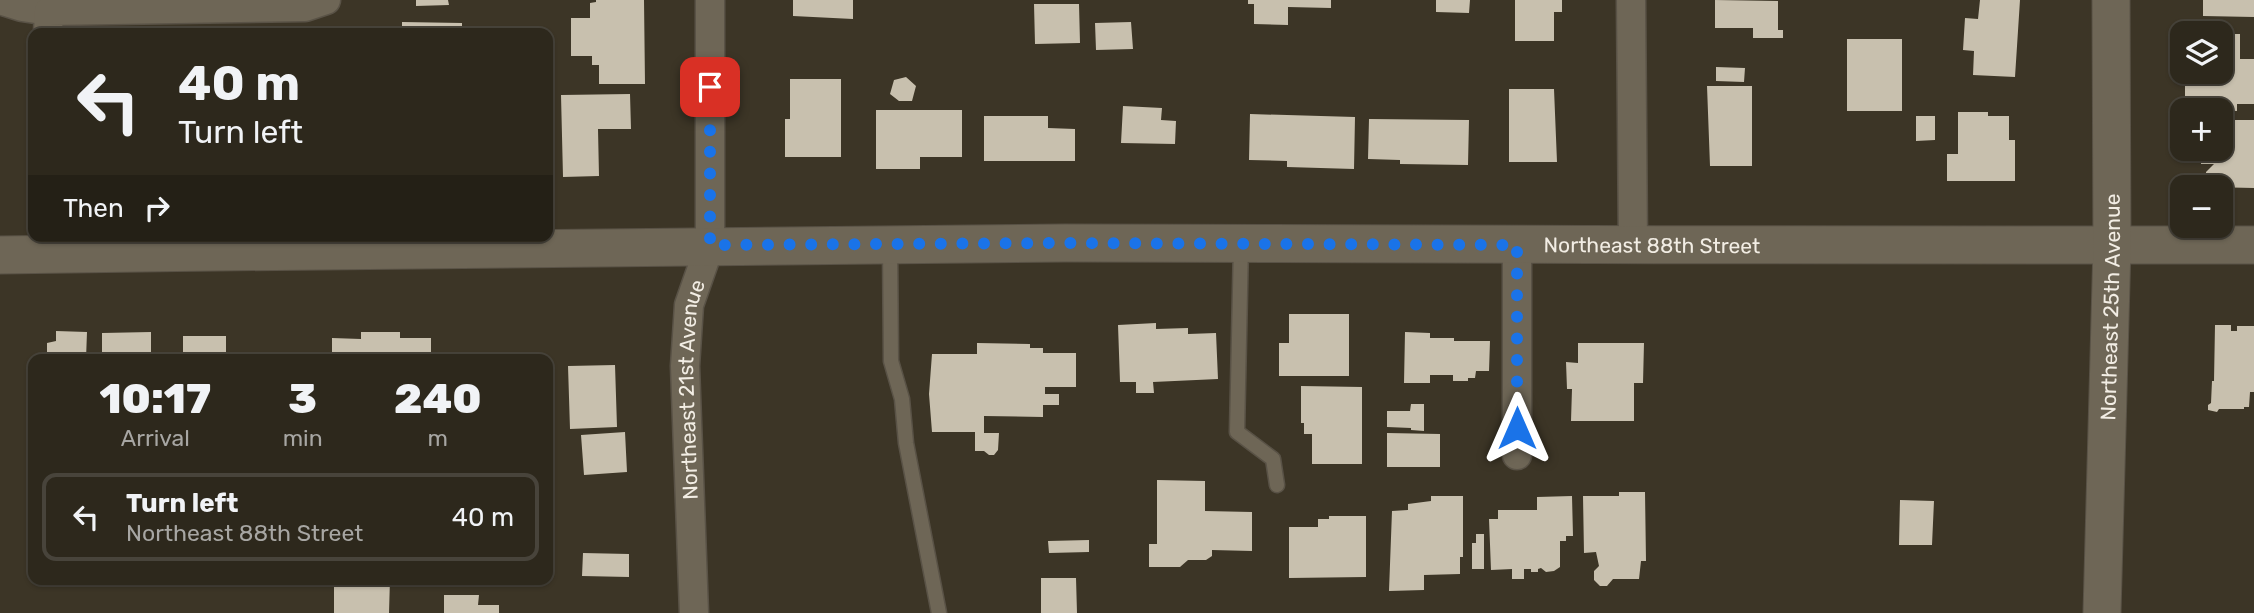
<!DOCTYPE html>
<meta charset="utf-8">
<style>
body{margin:0;font-family:Rubik,sans-serif;background:#353025;color:#f1f3f6;height:100vh;display:flex;flex-direction:column;font-size:26px;white-space:nowrap}
*{box-sizing:border-box;margin:0}
p{font-size:23px;color:#a7a6a3}
.icon{flex:none;width:38px;height:38px;fill:none;stroke:currentColor;stroke-width:2;stroke-linecap:round;stroke-linejoin:round}
.map{position:relative;flex:1;overflow:hidden}
.sheet{position:absolute;left:28px;top:354px;width:525px;height:231px;display:flex;flex-direction:column;background:#2d281c;border-radius:14px;box-shadow:0 2px 5px #0004,0 0 0 2px #48443b}
.sheet>*{flex:none}
.guide{position:absolute;left:28px;top:28px;width:525px;height:214px;border-radius:14px;box-shadow:0 2px 5px #0004,0 0 0 2px #48443b;background:#2d281c;color:#f1f3f6;overflow:hidden}
.controls{position:absolute;left:2170px;top:21px;display:grid;gap:14px}
.controls a{display:grid;place-items:center;width:63px;height:63px;border-radius:14px;background:#2d281c;box-shadow:0 2px 5px #0004,0 0 0 2px #48443b;font-size:35px}
.pin{position:absolute;display:grid;place-items:center;width:60px;height:60px;color:#fff;margin:-30px;border-radius:14px;box-shadow:0 4px 10px #0006}
.me{position:absolute;width:77px;margin:-38px;rotate:0deg;stroke-linejoin:round;filter:drop-shadow(0 0 5px #0008)}
.turn{display:flex;align-items:center;gap:24px;height:147px;padding:0 35px;font-size:32px}
.turn .icon{width:91px;height:91px;stroke-width:2.5}
.turn b{display:block;font-size:49px;line-height:60px}
.then{display:flex;align-items:center;height:66px;padding:0 35px;background:#0003;gap:14px;font-size:26px}
.eta{display:flex;justify-content:space-evenly;align-items:center;height:119px;text-align:center}
.eta b{font-size:42px;font-weight:800;line-height:49px}
ul{padding:0;list-style:none}
li{display:flex;align-items:center;gap:21px;height:88px;margin:0 14px 10px;padding:0 21px;border:4px solid #48443b;border-radius:14px}
li div{flex:1}
li b{display:block;font-size:26px}
li em{font-style:normal}
.map>svg:first-child{display:block}
.building{fill:#c8c0ae}
.lines{fill:none;stroke-linecap:round;stroke-linejoin:round}
.service-casing{stroke:#595246;stroke-width:17}
.minor-casing{stroke:#595246;stroke-width:31}
.tertiary-casing{stroke:#595246;stroke-width:39}
.service{stroke:#6e6656;stroke-width:14}
.minor{stroke:#6e6656;stroke-width:28}
.tertiary{stroke:#6e6656;stroke-width:37}
.route{stroke:#1a73e8;stroke-width:12;stroke-dasharray:0 21.6}
.labels{text-anchor:middle;dominant-baseline:central;stroke-width:7;stroke-linejoin:round;paint-order:stroke}
.street-label{font-size:21px;fill:#f2ede4;stroke:#201d16}
</style>
<div class="map">
<svg width="2254" height="613" viewBox="0 0 2254 613">
<rect width="100%" height="100%" fill="#3c3526"/>
<!-- building -->
<path class="building" d="M416 0H448L449 5 416 6Z
M596 0H644L645 84H599V65H592V56H571V18H590V3L596 2Z
M793 0H853V19L793 16Z
M1248 0H1331V8L1288 7V25L1254 24V4H1248Z
M1436 0H1470L1469 13 1436 12Z
M1515 0H1562V12H1554V41H1515Z
M1715 0 1778 1V30H1783V38H1753V28H1715Z
M1980 0H2020L2015 77 1973 75 1974 51 1963 50 1965 18 1978 19Z
M2203 0H2254V17L2203 16Z
M1034 4H1079L1080 43 1035 44Z
M402 22 462 23V33H402Z
M1131 22 1133 49 1096 50 1095 23Z
M2221 34H2240V59H2254V104H2237V111L2212 110V105H2208V110H2195V104H2185V72H2221Z
M1847 39H1902V111H1847Z
M1716 67 1745 68 1744 82 1716 81Z
M906 77 916 86 912 101H899L890 94 894 80Z
M790 79H841V157H785V119H790Z
M1707 86H1752V166H1710Z
M1509 89H1554L1557 162H1509Z
M630 94 631 129H598L599 176 563 177 561 95Z
M1123 106 1162 108 1161 120 1176 121 1175 144 1121 143Z
M876 110H962V157H920V169H876Z
M1958 112H1988V116H2009V140H2015V181H1947V154H1958Z
M1250 114 1355 117 1354 169 1287 167V161L1249 160Z
M984 116H1048V128L1075 129V161H984Z
M1916 116H1935V140L1916 141Z
M1369 119 1469 120 1468 165 1400 164V160L1368 159Z
M2221 120H2254V188L2209 187 2206 184V172L2214 164H2201V155H2190V149H2221Z
M1289 314H1349V376H1279V343H1289Z
M1156 323V329L1188 328V334L1216 333 1218 379 1153 382 1154 393H1136V382H1120L1118 325Z
M2215 325H2231V331H2237V326H2254V392H2250L2249 407H2244V409H2219L2217 412 2208 410V405L2211 403 2212 381H2214Z
M56 331 87 332 86 359H47V343L56 341Z
M151 332V359H102V333Z
M361 332H400V338H431V359H332V338L361 339Z
M1405 332 1430 333V338H1454V341H1490L1489 371H1476L1475 378H1468V381H1453V375H1430V383H1404Z
M183 336H226V359H183Z
M977 343 1030 344V348H1043V353H1076V387H1045V394H1059V405H1043V417L984 416V433H999L998 450 994 455H989L984 451H975V432H932L929 394 932 354H977Z
M1578 343H1644L1643 383H1634V421H1571L1572 389H1567L1566 362 1578 363Z
M615 365 617 427 570 429 568 366Z
M1301 386 1362 387V464H1312V434H1304V423H1301Z
M1411 404H1424V431L1411 430V428L1387 427V411H1410Z
M625 432 627 472 584 475 581 435Z
M1387 433 1440 434V467H1387Z
M1157 480 1205 481V511L1252 512V551L1212 550V556L1206 560H1188L1180 567H1149V544H1157Z
M1619 492H1645L1646 561H1641L1639 579H1613L1607 586H1600L1594 580V571L1599 566 1596 552 1584 553 1583 496H1619Z
M1431 496H1463V557H1460V574L1424 575V590L1389 591 1392 511 1408 510V504L1431 501Z
M1572 496 1573 536H1566V541H1560V567L1554 571 1546 572 1541 568 1538 569V572H1531V569H1524V579H1512V569L1491 570 1489 519H1498V510H1537V497Z
M1900 500 1934 501 1932 545H1899Z
M1329 516H1366V577L1289 578V527H1318V519H1329Z
M1476 534H1484V569H1472V543H1476Z
M1089 540V552L1049 553 1048 541Z
M583 553 629 554V577L582 576Z
M1041 578H1076L1077 613H1041Z
M334 579H390L389 613H334Z
M444 595H479L478 605H499V613H444Z"/>
<g class="lines">
<!-- service casing -->
<g class="service-casing">
<path id="service" d="M1241 244 1237 432 1273 459 1277 485
M890 245 891 361 902 399 906 443 939 613"/>
</g>
<!-- minor casing -->
<g class="minor-casing">
<g id="minor">
<path d="M0 0 22 7 49 11"/>
<path d="M1631 0 1633 245"/>
<path d="M48 33 49 11 305 7 326 0"/>
<path d="M1517 245V455"/>
<path id="s1" d="M694 613 685 366 689 305 710 245V0"/>
</g>
</g>
<!-- tertiary casing -->
<g class="tertiary-casing">
<g id="tertiary">
<path id="s2" d="M0 255C355 250 710 244 1065 243 1461 242 1858 248 2254 245"/>
<path id="s3" d="M2102 613 2112 246 2111 0"/>
</g>
</g>
<!-- service -->
<use href="#service" class="service"/>
<!-- minor -->
<use href="#minor" class="minor"/>
<!-- tertiary -->
<use href="#tertiary" class="tertiary"/>
</g>
<g class="lines">
<!-- route -->
<path class="route" d="M710 87V245L1062 243 1517 245V428"/>
</g>
<g class="labels">
<!-- street labels -->
<g class="street-label">
<text stroke="none"><textPath href="#s2" startOffset="1652">Northeast 88th Street</textPath></text>
<text stroke="none"><textPath href="#s3" startOffset="306">Northeast 25th Avenue</textPath></text>
<text stroke="none"><textPath href="#s1" startOffset="224">Northeast 21st Avenue</textPath></text>
</g>
</g>
</svg>
<div class="controls">
<a><svg class="icon" aria-label="layers" viewBox="0 0 24 24"><path d="M12 4l9 5-9 5-9-5zM3 14l9 5 9-5"/></svg></a>
<a>+</a>
<a>−</a>
</div>
<div class="pin" style="left:710px;top:87px;background:#d93025"><svg class="icon" aria-label="arrive" viewBox="0 0 24 24"><path d="M6 21V4h12l-3 4 3 4H6"/></svg></div>
<svg class="me" style="left:1517px;top:428px" viewBox="-20 -20 40 40"><path d="M0-17L14 15 0 8-14 15z" fill="#1a73e8" stroke="#fff" stroke-width="4"/></svg>
<div class="guide">
<div class="turn"><svg class="icon" aria-label="left" viewBox="0 0 24 24"><path d="M17 20v-9H6M10 6l-5 5 5 5"/></svg><div><b>40 m</b>Turn left</div></div>
<div class="then">Then<svg class="icon" aria-label="right" viewBox="0 0 24 24"><path d="M7 20v-9h11M14 6l5 5-5 5"/></svg></div>
</div>
<section class="sheet">
<div class="eta">
<div><b>10:17</b><p>Arrival</p></div>
<div><b>3</b><p>min</p></div>
<div><b>240</b><p>m</p></div>
</div>
<ul>
<li><svg class="icon" aria-label="left" viewBox="0 0 24 24"><path d="M17 20v-9H6M10 6l-5 5 5 5"/></svg><div><b>Turn left</b><p>Northeast 88th Street</p></div><em>40 m</em></li>
</ul>
</section>
</div>
